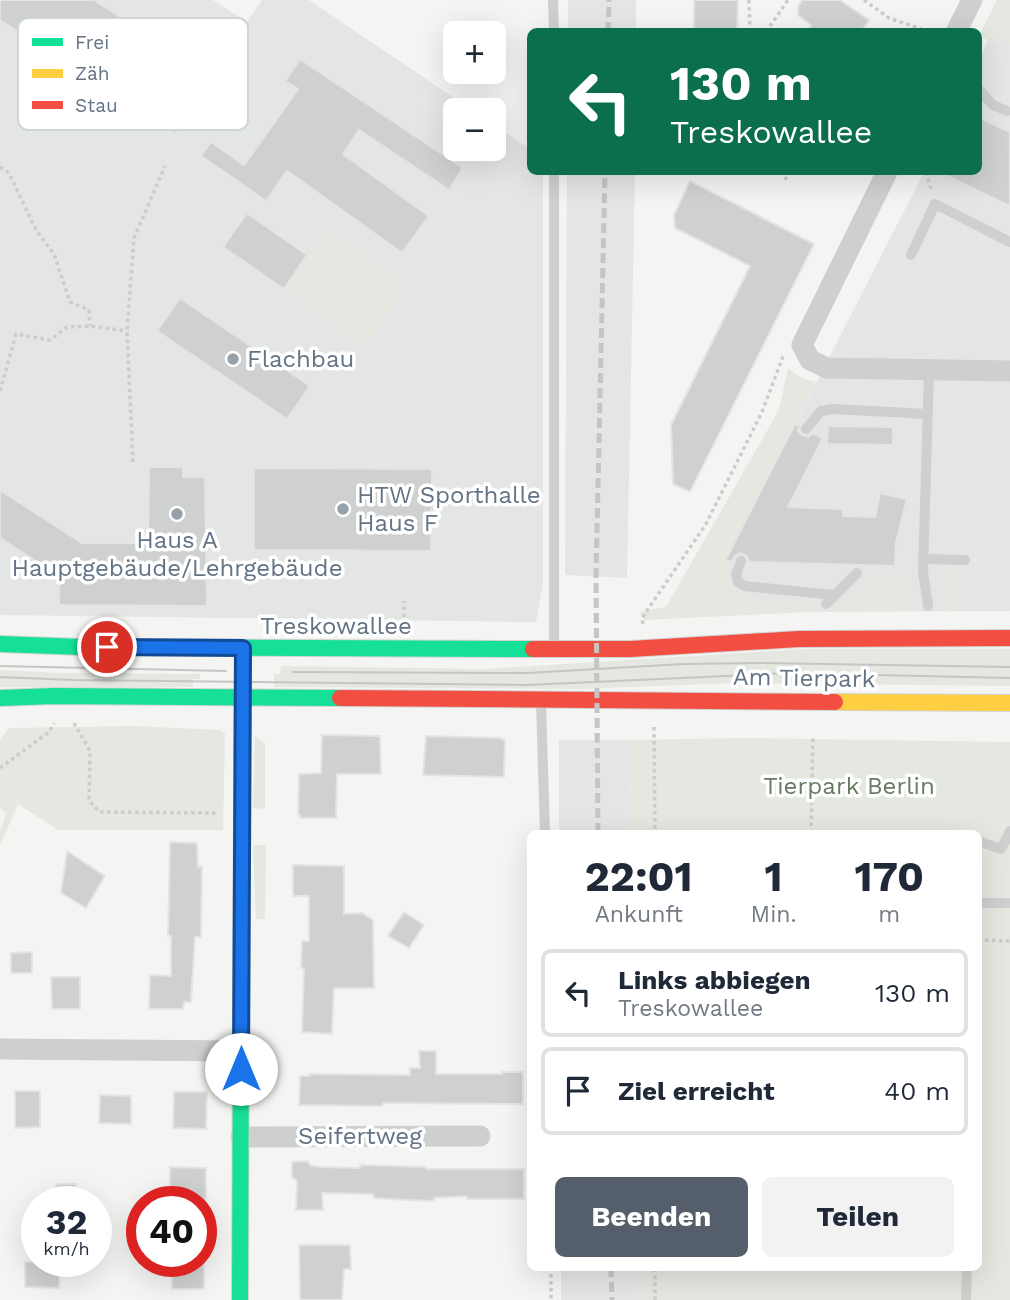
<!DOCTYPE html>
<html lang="de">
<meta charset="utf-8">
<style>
body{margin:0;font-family:"Work Sans",sans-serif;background:#f2f2f3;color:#1f2937;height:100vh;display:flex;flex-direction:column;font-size:26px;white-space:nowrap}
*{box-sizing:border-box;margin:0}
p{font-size:23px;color:#747a83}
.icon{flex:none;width:38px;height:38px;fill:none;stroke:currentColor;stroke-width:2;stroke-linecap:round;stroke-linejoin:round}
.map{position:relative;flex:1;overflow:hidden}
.details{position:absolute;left:527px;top:830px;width:455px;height:441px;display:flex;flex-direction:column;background:#fff;border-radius:10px;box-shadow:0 7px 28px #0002}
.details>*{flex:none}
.banner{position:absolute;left:527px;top:28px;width:455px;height:147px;border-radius:10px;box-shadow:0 7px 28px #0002;background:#0b6e4f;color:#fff;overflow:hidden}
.fabs{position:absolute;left:443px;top:21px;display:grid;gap:14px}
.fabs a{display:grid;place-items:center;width:63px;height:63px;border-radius:10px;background:#fff;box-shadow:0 7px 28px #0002;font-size:35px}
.speed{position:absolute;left:21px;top:1186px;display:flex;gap:14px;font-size:35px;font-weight:700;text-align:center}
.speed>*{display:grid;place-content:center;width:91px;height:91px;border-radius:50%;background:#fff;box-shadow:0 7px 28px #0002;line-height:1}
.speed small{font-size:18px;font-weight:400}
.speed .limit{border:10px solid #d22;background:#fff;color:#111}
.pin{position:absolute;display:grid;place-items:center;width:60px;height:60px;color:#fff;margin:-30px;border:4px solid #fff;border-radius:50%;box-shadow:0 2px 7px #0007}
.me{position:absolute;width:77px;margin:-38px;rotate:0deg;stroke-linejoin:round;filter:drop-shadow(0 0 5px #0008)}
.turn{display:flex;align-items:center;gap:24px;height:147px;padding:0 28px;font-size:32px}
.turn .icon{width:91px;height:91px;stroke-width:2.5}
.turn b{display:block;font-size:49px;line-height:60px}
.eta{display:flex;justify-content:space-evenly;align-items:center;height:119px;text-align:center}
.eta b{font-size:42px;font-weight:700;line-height:49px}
.cta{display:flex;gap:14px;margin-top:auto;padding:14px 28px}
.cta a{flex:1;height:80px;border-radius:10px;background:#555f6b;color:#fff;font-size:28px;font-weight:700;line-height:80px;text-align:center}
.cta a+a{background:#f2f2f3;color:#1f2937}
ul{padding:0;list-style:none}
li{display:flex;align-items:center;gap:21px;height:88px;margin:0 14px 10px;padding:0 14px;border:4px solid #e0e1e3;border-radius:10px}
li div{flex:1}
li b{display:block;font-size:26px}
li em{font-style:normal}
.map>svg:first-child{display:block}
.built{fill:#e4e6e5}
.green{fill:#e4e8e0}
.building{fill:#cfd1d1;stroke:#e4e4e2;stroke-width:2}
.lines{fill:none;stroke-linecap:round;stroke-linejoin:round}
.fast-casing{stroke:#d2d3d3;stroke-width:18}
.slow-casing{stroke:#d2d3d3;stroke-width:18}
.jam-casing{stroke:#d2d3d3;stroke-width:18}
.path{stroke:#cbcccc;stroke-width:3.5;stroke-dasharray:3.5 3.5;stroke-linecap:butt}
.lane{stroke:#cecfcf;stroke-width:10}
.street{stroke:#cecfcf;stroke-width:21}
.fast{stroke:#16e098;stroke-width:16}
.slow{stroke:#ffcf43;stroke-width:16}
.jam{stroke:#f24e42;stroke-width:16}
.tram{stroke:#c4c5c5;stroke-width:2}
.rail{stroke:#c4c5c5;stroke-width:5;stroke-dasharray:10 5;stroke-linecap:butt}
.route-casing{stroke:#114b97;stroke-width:18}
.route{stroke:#1a73e8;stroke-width:12}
.poi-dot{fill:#96a1aa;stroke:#fff;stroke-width:2.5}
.labels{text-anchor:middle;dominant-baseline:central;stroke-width:7;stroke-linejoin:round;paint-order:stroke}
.poi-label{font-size:24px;fill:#637484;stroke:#fff;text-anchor:start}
.street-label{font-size:24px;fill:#637484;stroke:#fff}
.park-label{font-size:24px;fill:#667b62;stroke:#fff}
.key{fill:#fff;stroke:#d0d5da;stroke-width:2}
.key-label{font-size:19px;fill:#637484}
</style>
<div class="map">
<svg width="1010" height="1300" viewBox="0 0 1010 1300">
<rect width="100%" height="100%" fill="#f4f5f2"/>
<!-- built -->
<path class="built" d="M0 0H213L247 22 262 0H309L472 110H455V149H494V125L530 149V172H543V583L536 622 0 615Z
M568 0H636V31H568Z
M988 40 1010 43V611L808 612 753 598 730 586 725 561 924 172H978V61Z
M567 172H635L627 578 565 575Z
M559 740H629L630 833H559Z
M561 1267H637L638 1300H561Z"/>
<!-- green -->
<path class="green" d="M997 0H1010V43L988 40 979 36Z
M325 229 405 283 366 347 283 290Z
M788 368 802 378 816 382 726 561 730 586 753 598 817 600 808 612 644 620 640 612 666 607 779 410Z
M939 568H959L958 611H943L939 597Z
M870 576 906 577 919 611H834Z
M804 649H1010V686L735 683 581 689 274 687V674H280L281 666 485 669Z
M0 670 62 673 200 674V679H193V687H0Z
M134 726 221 730 225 734 223 830H58L18 804 0 846V831L6 813 0 808V741L8 728Z
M255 736 265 743V809L253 808Z
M740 738 1010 742V1300H638L637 1267H978V833H630L629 740Z
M253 845H266L265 919H256Z"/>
<!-- building -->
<path class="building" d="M0 0H94L213 76 176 134 0 20Z
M694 0H738L737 32H694Z
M802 0H840L869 20 861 32H807L811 25 798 15V7Z
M300 59 463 168 449 190 359 130 343 154 429 216 402 253 287 171 266 201 201 156 211 142 244 165 298 89 285 81Z
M978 117 1010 132V206L939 172H978Z
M690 181 814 244 690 492 673 484 671 425 750 266 675 228 674 215Z
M247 213 307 255 284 289 223 247Z
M180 298 310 386 287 419 157 331Z
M795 424 799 426 798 431 802 435 808 437 813 433 823 438 788 507 843 509V516L875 517 880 493 907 499 896 543 895 566 749 562 747 556 740 553 736 555 732 561H725Z
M828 426 893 427V445L827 444Z
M149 467H183V477H205L207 606 59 605V576L0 538V490L82 543H148Z
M254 468 432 469 431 551 254 550Z
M322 735 380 736 381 774H337L336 818H300V815H298L299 774 321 773Z
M426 736 502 738V740H505L504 777 423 775Z
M170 842 197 843 198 867 202 866 201 937H195L191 1002H184L183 1009H149L150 975 171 976V936H168Z
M67 851 105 876 86 908 61 893Z
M293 865 344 866V914L362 913 373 920 374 988H334L332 1034 302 1032 304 968H301L302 941H309V896H293Z
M404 912 424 925 409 948 388 936Z
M32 952V973H11V953Z
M51 977H80V1009H52Z
M419 1051H436V1074H502V1072H523V1104L383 1103 382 1106 299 1105 300 1076H310V1074L410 1075V1068H420Z
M15 1091H40V1127L15 1128Z
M174 1092H207L206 1129 173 1128Z
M100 1095 131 1096V1124L99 1123Z
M307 1161 312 1166 322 1167 360 1168V1165L426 1167V1169H524V1199H467V1196L434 1198V1201L407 1200 374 1198 373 1194 322 1193 323 1210H296L297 1181 292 1177V1162Z
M170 1167 206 1168V1202H170Z
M56 1184H76V1202H56Z
M299 1245H350L351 1269H344L342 1300H300Z
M25 1262H60L59 1288 25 1287Z
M172 1262H204V1289H172Z"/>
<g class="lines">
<!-- fast casing -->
<g class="fast-casing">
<path id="fast" d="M0 644 82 647 533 649
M0 698 54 696 340 698
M240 1300 241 1002"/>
</g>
<!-- slow casing -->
<g class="slow-casing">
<path id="slow" d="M835 702 1010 703"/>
</g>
<!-- jam casing -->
<g class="jam-casing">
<path id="jam" d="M533 649H630L799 639 1010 638
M340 698 835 702
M241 1002 243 648"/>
</g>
<!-- path -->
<path class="path" d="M749 0 750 32
M864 0 889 18 930 32
M766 32 788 0
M0 167 9 173 36 230 54 254 70 302 89 310 90 326
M926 172 931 189
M785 180 789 172
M0 391 16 334 50 340 67 327 90 326 127 331
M133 462 127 331 134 238 165 166
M404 624V601
M643 624 642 618 706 524 762 412 784 354
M74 723 90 751 89 800 99 812 218 813
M654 727 655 833
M0 768 49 732 54 723
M811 833 813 735
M978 940 1010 941
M551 1267V1300
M655 1300V1267"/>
<!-- lane -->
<path class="lane" d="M553 0 554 32
M978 89 993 105 1007 111
M911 255 935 204 1010 242
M806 429 821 411 834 409 927 414
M923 559 965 560
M741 561 736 574 738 582 745 586 834 595
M826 604 857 573
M928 606 923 572 929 370
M554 645V172
M541 703 545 833
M978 841 1001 849 1010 831
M978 903H1010
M966 1300 967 1267"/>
<!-- street -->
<path class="street" d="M956 32 972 0
M887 172 802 345 810 360 827 368 1010 371
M0 1049 241 1051
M241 1137 480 1136"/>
<!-- fast -->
<use href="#fast" class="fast"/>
<!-- slow -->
<use href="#slow" class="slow"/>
<!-- jam -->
<use href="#jam" class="jam"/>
<!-- tram -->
<path class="tram" d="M0 666 226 671
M293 672 528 673 683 664 757 663 1010 667
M0 677 73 680 527 685 789 673 1010 678"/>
<!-- rail -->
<path class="rail" d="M608 32 609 0
M598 833 596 577 605 172
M611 1267 612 1300"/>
</g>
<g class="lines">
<!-- route casing -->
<g class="route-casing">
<path id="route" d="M107 647 243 648 241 1069"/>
</g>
<!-- route -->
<use href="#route" class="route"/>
</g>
<!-- markers -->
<g class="poi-dot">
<circle cx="233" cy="359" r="7"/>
<circle cx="343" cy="509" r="7"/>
<circle cx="177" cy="514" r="7"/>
</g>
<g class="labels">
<!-- poi labels -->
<g class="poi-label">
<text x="247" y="359">Flachbau</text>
<text x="357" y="495">HTW Sporthalle<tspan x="357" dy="28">Haus F</tspan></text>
<text x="177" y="540" text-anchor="middle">Haus A<tspan x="177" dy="28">Hauptgebäude/Lehrgebäude</tspan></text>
</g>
<!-- street labels -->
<g class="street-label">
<text x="336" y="626">Treskowallee</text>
<text transform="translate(804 678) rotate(1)">Am Tierpark</text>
<text x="360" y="1136">Seifertweg</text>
</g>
<!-- park labels -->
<g class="park-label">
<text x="849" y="786">Tierpark Berlin</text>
</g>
</g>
<!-- legend -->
<rect x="18" y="18" width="230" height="112" rx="10" class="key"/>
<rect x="32" y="38" width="31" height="8" fill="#16e098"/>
<rect x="32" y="69" width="31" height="9" fill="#ffcf43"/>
<rect x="32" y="101" width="31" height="8" fill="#f24e42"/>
<g class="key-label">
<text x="75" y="49">Frei</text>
<text x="75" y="80">Zäh</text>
<text x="75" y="112">Stau</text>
</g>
</svg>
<div class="fabs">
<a>+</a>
<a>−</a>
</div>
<div class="speed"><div>32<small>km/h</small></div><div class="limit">40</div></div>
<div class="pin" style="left:107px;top:647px;background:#d93025"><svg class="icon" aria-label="arrive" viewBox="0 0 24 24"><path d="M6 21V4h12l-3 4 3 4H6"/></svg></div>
<svg class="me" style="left:241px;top:1069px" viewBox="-20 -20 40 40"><circle r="19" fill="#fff"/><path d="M0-13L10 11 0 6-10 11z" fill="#1a73e8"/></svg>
<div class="banner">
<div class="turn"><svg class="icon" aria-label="left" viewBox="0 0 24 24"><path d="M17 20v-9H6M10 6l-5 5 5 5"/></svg><div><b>130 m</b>Treskowallee</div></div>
</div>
<section class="details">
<div class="eta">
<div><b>22:01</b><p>Ankunft</p></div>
<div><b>1</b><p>Min.</p></div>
<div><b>170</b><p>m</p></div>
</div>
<ul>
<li><svg class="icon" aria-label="left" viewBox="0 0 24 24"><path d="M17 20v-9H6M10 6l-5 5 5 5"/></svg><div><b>Links abbiegen</b><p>Treskowallee</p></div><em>130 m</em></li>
<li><svg class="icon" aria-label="arrive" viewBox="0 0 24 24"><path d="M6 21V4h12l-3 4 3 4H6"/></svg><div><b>Ziel erreicht</b></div><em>40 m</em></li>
</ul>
<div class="cta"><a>Beenden</a><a>Teilen</a></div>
</section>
</div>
